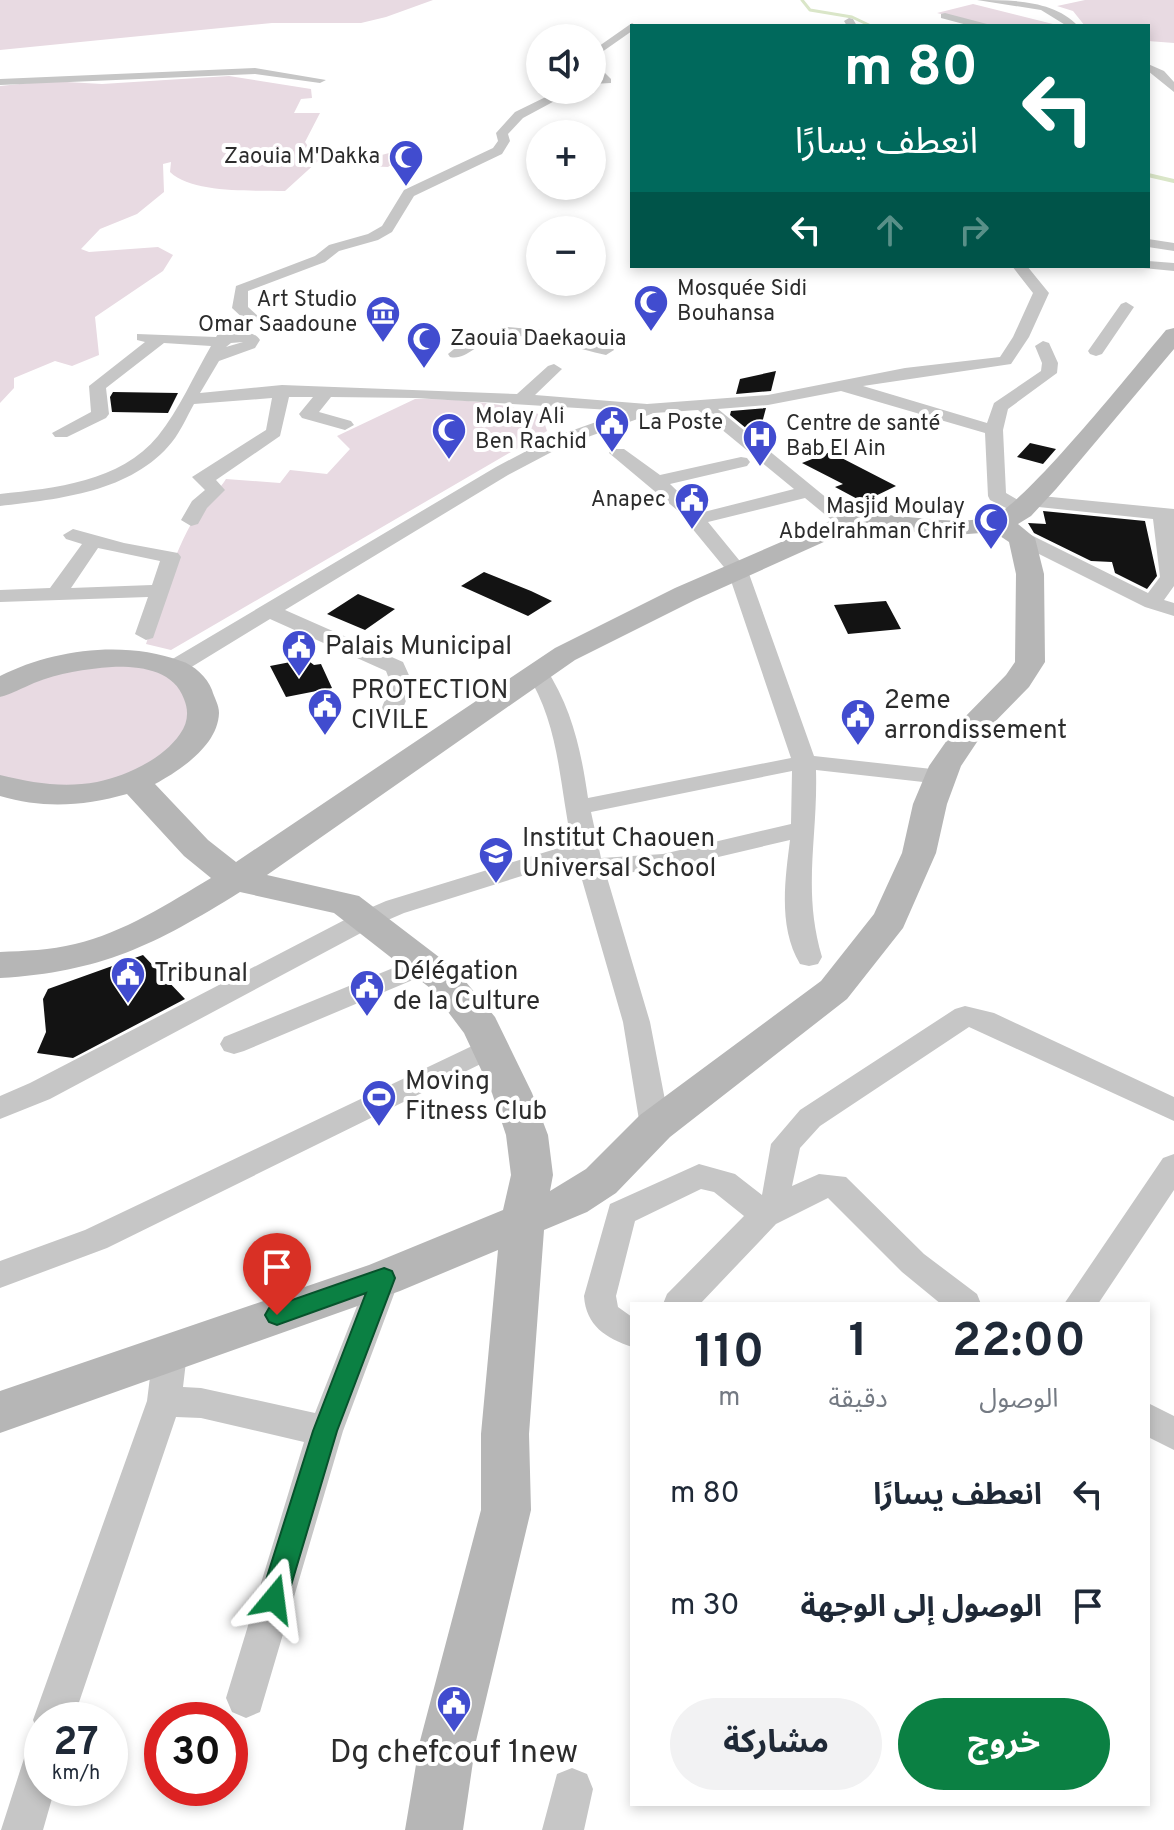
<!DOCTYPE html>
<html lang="ar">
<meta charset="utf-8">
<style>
body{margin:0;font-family:Overpass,"Noto Sans Arabic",sans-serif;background:#f2f2f3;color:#1f2937;direction:rtl;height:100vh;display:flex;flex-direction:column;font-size:30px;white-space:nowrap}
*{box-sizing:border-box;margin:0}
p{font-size:26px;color:#747a83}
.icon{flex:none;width:44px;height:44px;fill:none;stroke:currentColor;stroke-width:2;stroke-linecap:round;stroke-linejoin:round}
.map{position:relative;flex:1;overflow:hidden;direction:ltr}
.details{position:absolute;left:630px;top:1302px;width:520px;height:504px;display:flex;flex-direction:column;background:#fff;border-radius:0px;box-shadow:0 4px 12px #0003;direction:rtl}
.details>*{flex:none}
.top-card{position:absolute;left:630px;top:24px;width:520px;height:244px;border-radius:0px;box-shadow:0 4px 12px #0003;direction:rtl;background:#00695c;color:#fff;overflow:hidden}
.controls{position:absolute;left:526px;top:24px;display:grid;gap:16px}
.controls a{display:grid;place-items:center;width:80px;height:80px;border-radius:50%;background:#fff;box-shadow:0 4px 12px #0003;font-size:40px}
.speed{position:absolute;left:24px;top:1702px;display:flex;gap:16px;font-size:40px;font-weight:700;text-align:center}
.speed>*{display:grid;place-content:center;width:104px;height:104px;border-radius:50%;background:#fff;box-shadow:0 4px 12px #0003;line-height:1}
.speed small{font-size:20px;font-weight:400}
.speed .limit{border:12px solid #d22;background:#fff;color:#111}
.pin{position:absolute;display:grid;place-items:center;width:68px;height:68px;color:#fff;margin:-82px -34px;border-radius:50% 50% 50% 0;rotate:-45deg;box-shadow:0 0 8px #0007}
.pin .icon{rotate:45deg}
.me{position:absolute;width:88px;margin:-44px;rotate:16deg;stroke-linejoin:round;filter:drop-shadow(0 0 6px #0008)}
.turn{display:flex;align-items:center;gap:28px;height:168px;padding:0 40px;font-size:36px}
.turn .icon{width:104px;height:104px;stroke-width:2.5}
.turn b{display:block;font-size:56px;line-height:68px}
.lanes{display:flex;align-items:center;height:76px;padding:0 40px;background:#0003;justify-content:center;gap:40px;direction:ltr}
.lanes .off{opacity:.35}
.eta{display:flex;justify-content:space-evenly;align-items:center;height:136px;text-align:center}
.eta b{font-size:48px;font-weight:700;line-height:56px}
.primary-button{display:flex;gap:16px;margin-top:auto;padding:16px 40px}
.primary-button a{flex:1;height:92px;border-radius:48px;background:#0b8043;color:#fff;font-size:32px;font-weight:700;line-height:92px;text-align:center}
.primary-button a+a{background:#f2f2f3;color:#1f2937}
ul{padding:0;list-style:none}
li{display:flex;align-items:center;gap:24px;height:112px;padding:0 40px}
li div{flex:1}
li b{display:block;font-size:30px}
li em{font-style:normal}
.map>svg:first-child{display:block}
.green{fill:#e8dae2}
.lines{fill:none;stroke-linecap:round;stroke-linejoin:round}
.stream-far1{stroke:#dae6c8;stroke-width:3}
.stream{stroke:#dae6c8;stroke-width:4}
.building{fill:#131313}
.street{fill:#c6c6c6;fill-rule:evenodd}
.secondary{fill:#b6b6b6;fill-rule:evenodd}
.route{fill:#0b8043;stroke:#07532c;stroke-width:2}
.labels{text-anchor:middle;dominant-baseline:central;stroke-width:8;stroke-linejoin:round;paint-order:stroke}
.far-poi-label{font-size:22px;fill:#2c2c2c;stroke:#fff;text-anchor:start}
.poi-label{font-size:26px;fill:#2c2c2c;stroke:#fff;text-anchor:start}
.near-poi-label{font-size:32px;fill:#2c2c2c;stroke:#fff}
</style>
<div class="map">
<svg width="1174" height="1830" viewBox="0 0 1174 1830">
<rect width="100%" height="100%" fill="#fff"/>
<!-- green -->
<path class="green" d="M0 0H433L386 17 361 23H272L0 50Z
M1085 0H1174V43L1148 41V26H1085L1073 11 1057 6Z
M973 4 1057 25 988 26 937 13Z
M229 76 311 89 312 98 301 99 294 113H320L305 142 318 161 285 191C253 190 193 194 170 172L171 162 163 164 164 192 137 214 100 229 81 249 89 252 158 247 173 255 163 271 95 317 99 355 72 366 55 361 14 378V388L0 403V86L49 81 102 84Z
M393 152 418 160 410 156 389 161 392 164 388 167 340 165 349 159 341 157 359 153 370 158Z
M415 399C459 399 500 402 542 415L547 431 171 650 146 644C162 599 175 541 205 503 212 494 220 489 226 479L280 483 290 470 327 474 350 449 337 436Z
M109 663C154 670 171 666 193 710L183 738 153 764 108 782 57 789 0 776V697L40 675Z"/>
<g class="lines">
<!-- stream-far1 -->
<path class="stream-far1" d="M802 0 810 10 852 17 871 26"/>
<!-- stream -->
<path class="stream" d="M1148 175 1174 181"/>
</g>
<!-- building -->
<path class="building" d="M776 371 771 391 736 394 740 379Z
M113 392 178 393 168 413 112 412 110 397Z
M766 408 758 438 730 415 731 411Z
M1030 443 1056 449 1043 464 1017 457Z
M830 452 896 486 863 502 835 487 843 484 802 463Z
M1043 511 1145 521 1157 576 1147 589 1115 573 1112 562 1091 561 1034 533 1028 523 1046 524Z
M484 572 531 591 552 601 528 616 461 586Z
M358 594 395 609 365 630 327 614Z
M886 601 901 629 848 634 834 605Z
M306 659 314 665 321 664 332 688 286 697 270 666Z
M143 955 185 999 73 1058 37 1053 46 1032 43 999 48 989Z"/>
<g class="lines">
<!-- street -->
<path class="street" d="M977 0C1012 0 1054 0 1078 26H1067L1041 10Z
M945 13 987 24 988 26H971L941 18V14Z
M849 18 853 19 857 26H847L844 21Z
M632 23 637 26H632V31L592 59V51Z
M592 60 611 79V83L592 84V78H598L592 70Z
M1148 64 1164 71 1174 82V92L1148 71Z
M255 68 326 80 320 83 255 74 0 85V79Z
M560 90H575L523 118 508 134 510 141 502 154 414 196 392 232 378 240 339 251 325 262 248 291V307L260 318 258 321H246L232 308 236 286 315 256 329 245 368 234 382 226 404 190 493 148 498 141 496 133 515 112Z
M1148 239 1174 243V251L1148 247Z
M1148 261 1174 263V271L1143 268 1141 266H1148Z
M1012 266H1027L1049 293 1029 337 1011 364 863 386 987 423 994 403 1041 371 1042 363 1035 346 1043 341 1049 343 1058 363 1057 373 1008 409 1003 430 1006 493 1023 503 1024 497 1031 495 1174 509V586L1164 600 1174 603V616L1145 607 1015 542 1012 538 1015 534H1029L1148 593 1160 577 1153 519 1029 506 1031 510 1029 514 1022 516 990 500 988 496 985 433 841 391 768 405 718 409 856 522 846 528 839 526 805 498 708 522 748 571 814 756 941 770 949 772 953 777 949 782 941 784 816 770C818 838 802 890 822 957L818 964 809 966 800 964C778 927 785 880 790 840L663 870 606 874 650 1022 670 1126 665 1134 655 1137 645 1134 640 1126 623 1022 576 859 404 913 374 926 50 1099 0 1119V1096L30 1083 356 914 386 901 572 844C559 784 560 725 526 672L529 667H545C572 708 581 750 588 798L791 758 728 572 677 510 609 453 612 449H624L660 475 741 457 747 458 750 462 747 466 670 484 700 513 794 489 698 410 654 413 563 446 508 475 285 610 403 662 413 684 400 715H384L381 710 391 684 386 671 270 619 180 674H164L161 669 164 664 496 467 551 438 627 411 415 398 331 397 319 412 351 421 354 425 345 430 302 418 299 414 313 397H289L280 436 216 480 225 490 207 508 198 524 191 526 181 520 192 501 205 490 192 477 266 430 272 398 194 404C187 416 181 431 172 442 132 492 59 499 0 506V494C55 488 120 482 158 436 179 410 194 375 211 346L164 343 106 388 109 414 106 418 67 437H55L52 433 91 412 89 386 145 342 137 340V334L216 337 224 324 230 322 238 327 235 332C243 331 255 332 260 340L255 348 219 361 200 393 282 385 517 394 548 366 554 364 562 369 535 395 647 404 768 395 905 368 1000 357 1013 337 1033 293ZM243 342 226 347 231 343ZM792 771 791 824 663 854 601 858 591 812Z
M1126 302 1134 307 1102 354 1096 356 1090 354 1088 351 1121 304Z
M508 327 541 330 612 347 614 350 606 355C571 348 531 330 495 338 478 342 466 361 450 357L448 354 470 336Z
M73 529 124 543 178 553 181 557 153 638 146 640 135 634 148 597 0 602V590L50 588 82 544 66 539 63 535ZM98 548 160 561 152 585 71 588Z
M425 955 434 957 438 964 434 971 244 1051 234 1054 224 1051 220 1044 224 1037Z
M965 1006 994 1013 1174 1097V1121L969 1027 820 1126 800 1148 792 1186 819 1174 846 1177 924 1254 977 1294 981 1304H941L902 1272 828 1198 776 1224 700 1304H663L667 1294 744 1216 714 1192 701 1189 635 1221 616 1296 618 1307 632 1317V1347C606 1338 586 1326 584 1296L610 1204 699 1164 735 1174 762 1195 771 1144 800 1110 955 1009Z
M491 1037 501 1040 505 1047 501 1054 107 1248 0 1288V1261L85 1230Z
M1174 1154V1190L1098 1304H1064L1163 1158Z
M384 1265 395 1268 400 1278 343 1431 260 1712 246 1718 232 1712 226 1698 304 1442 201 1418 176 1417 73 1720H42V1735L39 1734 33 1720 147 1401 153 1353 158 1343 170 1338 182 1343 187 1353 183 1387 201 1388 315 1413 368 1278 373 1268Z
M1148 1403 1174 1416V1450L1148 1437Z
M42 1740V1788H55L43 1830H1L28 1746Z
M572 1768 587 1774 593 1789 584 1830H542L557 1774Z"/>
<!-- secondary -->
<path class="secondary" d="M1174 328V349L1056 489 1031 516 1018 524 1035 538 1044 574 1045 662 1029 687 981 736 961 766 947 804 936 853 903 928 847 999 670 1137 616 1193 587 1212 544 1230 529 1434 531 1510 476 1741 463 1830H405L420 1741 481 1510V1434L498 1250 400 1291 0 1433V1391L369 1265 503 1210 511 1175 506 1135 492 1093 464 1033 430 988 334 913 240 892C155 945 101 972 0 978V952C25 951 50 950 75 944 123 933 169 903 211 878L184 856 127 794C84 806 44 809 0 796V775C33 783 63 788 97 782 126 776 163 759 180 734 188 723 189 711 184 699 174 670 139 666 112 667 85 669 59 673 34 683 22 688 12 694 0 697V676C53 649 125 640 181 661 194 665 207 677 212 690 214 697 219 705 219 713 218 746 179 771 155 784L208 840 236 862 555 648 675 588 839 517C889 507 942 529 991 517 1022 509 1138 363 1166 330ZM865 528 955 535 994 532 1009 542 1016 574 1015 662 1006 675 959 723 929 766 913 804 902 853 874 914 821 981 640 1115 586 1169 550 1191 553 1175 548 1135 532 1093 495 1017 456 970 359 896 267 875 575 660 695 600 846 532Z"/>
</g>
<!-- route -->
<path class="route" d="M384 1268 392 1271 395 1278 337 1431 287 1599 283 1608 274 1612 264 1608 260 1599 313 1431 366 1293 277 1325 269 1322 265 1315 269 1308Z"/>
<!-- icons -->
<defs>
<g id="mosque-pin" transform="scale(1.8)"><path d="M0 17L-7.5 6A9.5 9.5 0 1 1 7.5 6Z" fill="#414ccf" stroke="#fff"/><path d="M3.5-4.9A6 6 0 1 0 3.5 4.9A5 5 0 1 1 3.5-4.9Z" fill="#fff"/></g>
<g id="museum-pin" transform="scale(1.8)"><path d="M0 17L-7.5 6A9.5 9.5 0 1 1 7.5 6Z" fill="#414ccf" stroke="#fff"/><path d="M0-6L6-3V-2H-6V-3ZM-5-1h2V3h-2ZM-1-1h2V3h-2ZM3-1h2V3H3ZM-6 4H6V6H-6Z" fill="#fff"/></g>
<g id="civic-pin" transform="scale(1.8)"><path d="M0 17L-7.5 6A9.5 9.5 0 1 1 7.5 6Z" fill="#414ccf" stroke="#fff"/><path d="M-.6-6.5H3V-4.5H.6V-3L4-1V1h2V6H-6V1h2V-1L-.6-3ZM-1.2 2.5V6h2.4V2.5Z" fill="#fff"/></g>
<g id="hospital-pin" transform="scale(1.8)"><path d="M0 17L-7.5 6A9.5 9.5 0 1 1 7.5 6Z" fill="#414ccf" stroke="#fff"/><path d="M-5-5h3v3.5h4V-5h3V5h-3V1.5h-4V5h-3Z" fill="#fff"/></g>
<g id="university-pin" transform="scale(1.8)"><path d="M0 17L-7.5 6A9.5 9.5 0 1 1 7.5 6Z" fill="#414ccf" stroke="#fff"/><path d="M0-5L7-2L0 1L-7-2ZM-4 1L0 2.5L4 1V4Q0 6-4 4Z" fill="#fff"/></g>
<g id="stadium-pin" transform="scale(1.8)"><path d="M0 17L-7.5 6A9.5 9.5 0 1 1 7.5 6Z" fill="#414ccf" stroke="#fff"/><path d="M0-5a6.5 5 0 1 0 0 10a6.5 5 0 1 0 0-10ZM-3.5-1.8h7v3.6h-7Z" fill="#fff"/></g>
</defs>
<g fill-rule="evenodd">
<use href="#mosque-pin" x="406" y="157"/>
<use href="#mosque-pin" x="651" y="302"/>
<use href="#museum-pin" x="383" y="313"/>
<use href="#mosque-pin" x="424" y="339"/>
<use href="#civic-pin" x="612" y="423"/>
<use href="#mosque-pin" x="449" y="430"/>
<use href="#hospital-pin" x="760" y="437"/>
<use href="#civic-pin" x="692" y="500"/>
<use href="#mosque-pin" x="991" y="520"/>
<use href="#civic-pin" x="299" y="647"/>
<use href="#civic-pin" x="325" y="706"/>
<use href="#civic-pin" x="858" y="716"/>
<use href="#university-pin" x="496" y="854"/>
<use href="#civic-pin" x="128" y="974"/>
<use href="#civic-pin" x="367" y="987"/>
<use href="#stadium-pin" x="379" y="1097"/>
<use href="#civic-pin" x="454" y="1703"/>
</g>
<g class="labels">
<!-- far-poi labels -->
<g class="far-poi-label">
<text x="380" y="157" text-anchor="end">Zaouia M'Dakka</text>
<text x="677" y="289">Mosquée Sidi<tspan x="677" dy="25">Bouhansa</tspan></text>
<text x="357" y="300" text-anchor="end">Art Studio<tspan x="357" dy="25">Omar Saadoune</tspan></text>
<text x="450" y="339">Zaouia Daekaouia</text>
<text x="475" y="417">Molay Ali<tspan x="475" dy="25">Ben Rachid</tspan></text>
<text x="638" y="423">La Poste</text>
<text x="786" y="424">Centre de santé<tspan x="786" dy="25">Bab El Ain</tspan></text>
<text x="666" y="500" text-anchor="end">Anapec</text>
<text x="965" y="507" text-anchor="end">Masjid Moulay<tspan x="965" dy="25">Abdelrahman Chrif</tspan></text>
</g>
<!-- poi labels -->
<g class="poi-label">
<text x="325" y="647">Palais Municipal</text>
<text x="351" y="691">PROTECTION<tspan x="351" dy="30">CIVILE</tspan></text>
<text x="884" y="701">2eme<tspan x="884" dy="30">arrondissement</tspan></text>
<text x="522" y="839">Institut Chaouen<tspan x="522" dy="30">Universal School</tspan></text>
<text x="393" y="972">Délégation<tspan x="393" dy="30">de la Culture</tspan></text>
<text x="154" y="974">Tribunal</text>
<text x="405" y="1082">Moving<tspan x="405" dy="30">Fitness Club</tspan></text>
</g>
<!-- near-poi labels -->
<g class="near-poi-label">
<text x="454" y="1754">Dg chefcouf 1new</text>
</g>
</g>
</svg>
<div class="controls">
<a><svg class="icon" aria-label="sound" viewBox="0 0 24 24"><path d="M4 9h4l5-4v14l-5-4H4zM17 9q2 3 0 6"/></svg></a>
<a>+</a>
<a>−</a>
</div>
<div class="speed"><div>27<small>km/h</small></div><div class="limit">30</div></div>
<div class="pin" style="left:277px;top:1315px;background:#d93025"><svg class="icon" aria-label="arrive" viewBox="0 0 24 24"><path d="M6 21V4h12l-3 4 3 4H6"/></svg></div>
<svg class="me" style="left:274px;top:1599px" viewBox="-20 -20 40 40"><path d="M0-17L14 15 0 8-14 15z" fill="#0b8043" stroke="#fff" stroke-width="4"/></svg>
<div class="top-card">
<div class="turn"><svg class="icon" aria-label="left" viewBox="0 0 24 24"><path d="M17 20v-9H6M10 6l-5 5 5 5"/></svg><div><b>80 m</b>انعطف يسارًا</div></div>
<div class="lanes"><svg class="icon" aria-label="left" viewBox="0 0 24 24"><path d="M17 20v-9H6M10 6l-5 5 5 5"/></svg><svg class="icon off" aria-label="ahead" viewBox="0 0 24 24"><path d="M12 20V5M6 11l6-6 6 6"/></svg><svg class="icon off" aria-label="right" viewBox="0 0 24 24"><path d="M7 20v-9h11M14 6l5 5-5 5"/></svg></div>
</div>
<section class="details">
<div class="eta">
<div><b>22:00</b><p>الوصول</p></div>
<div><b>1</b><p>دقيقة</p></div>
<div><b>110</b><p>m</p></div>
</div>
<ul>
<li><svg class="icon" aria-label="left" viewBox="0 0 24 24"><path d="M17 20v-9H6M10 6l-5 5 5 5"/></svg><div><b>انعطف يسارًا</b></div><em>80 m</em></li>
<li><svg class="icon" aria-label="arrive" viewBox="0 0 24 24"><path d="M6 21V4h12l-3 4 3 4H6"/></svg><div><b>الوصول إلى الوجهة</b></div><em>30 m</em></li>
</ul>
<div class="primary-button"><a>خروج</a><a>مشاركة</a></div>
</section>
</div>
